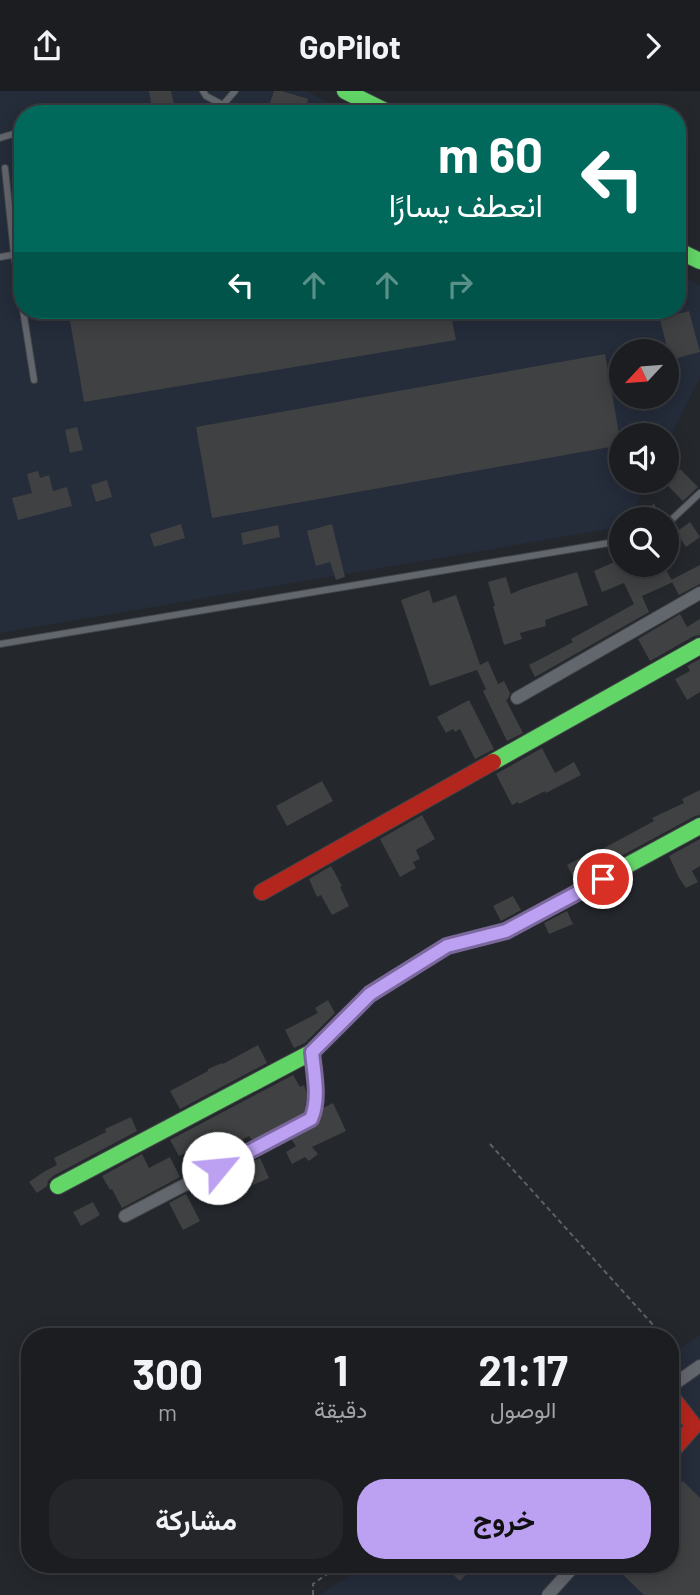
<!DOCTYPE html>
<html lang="ar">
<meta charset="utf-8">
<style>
body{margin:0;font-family:Barlow,Vazirmatn,sans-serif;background:#24262a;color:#f1f3f6;direction:rtl;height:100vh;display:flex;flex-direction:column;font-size:26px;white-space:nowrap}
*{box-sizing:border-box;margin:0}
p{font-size:23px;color:#a0a2a5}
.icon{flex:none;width:38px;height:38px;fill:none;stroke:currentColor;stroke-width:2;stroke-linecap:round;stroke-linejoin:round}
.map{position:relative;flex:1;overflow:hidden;direction:ltr}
.panel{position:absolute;left:21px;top:1237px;width:658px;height:245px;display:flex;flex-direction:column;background:#1b1d21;border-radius:28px;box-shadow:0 4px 18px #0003,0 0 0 2px #393b3f;direction:rtl}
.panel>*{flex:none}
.top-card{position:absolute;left:14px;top:14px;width:672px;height:214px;border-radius:28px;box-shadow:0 4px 18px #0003,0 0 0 2px #393b3f;direction:rtl;background:#00695c;color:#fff;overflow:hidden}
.needle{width:46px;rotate:244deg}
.fabs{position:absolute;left:609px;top:248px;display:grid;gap:14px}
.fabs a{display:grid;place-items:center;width:70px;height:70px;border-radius:50%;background:#1b1d21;box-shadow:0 4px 18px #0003,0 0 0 2px #393b3f;font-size:35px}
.pin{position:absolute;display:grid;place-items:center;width:60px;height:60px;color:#fff;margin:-30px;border:4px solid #fff;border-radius:50%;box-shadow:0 2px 7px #0007}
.me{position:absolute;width:77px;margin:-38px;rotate:62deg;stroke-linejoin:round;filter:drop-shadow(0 0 5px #0008)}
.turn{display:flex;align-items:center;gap:24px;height:147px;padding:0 28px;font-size:32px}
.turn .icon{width:91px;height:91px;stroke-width:2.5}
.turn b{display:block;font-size:49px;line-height:60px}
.lanes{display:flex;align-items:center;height:66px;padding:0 28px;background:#0003;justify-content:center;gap:35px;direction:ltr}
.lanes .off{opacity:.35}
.eta{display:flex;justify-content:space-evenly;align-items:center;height:119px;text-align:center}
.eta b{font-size:42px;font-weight:700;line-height:49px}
.cta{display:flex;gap:14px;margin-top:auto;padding:14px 28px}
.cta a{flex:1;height:80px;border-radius:28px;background:#bca0f2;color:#111;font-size:28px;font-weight:700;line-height:80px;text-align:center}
.cta a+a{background:#24262a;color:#f1f3f6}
header{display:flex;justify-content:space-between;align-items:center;height:91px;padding:0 28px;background:#1b1d21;font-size:32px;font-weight:700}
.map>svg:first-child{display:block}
.built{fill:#252c3a;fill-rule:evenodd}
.building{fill:#404142}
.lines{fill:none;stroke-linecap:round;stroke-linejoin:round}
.lane-casing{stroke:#414448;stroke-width:8}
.street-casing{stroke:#414448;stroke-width:14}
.fast-casing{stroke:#414448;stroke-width:18}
.slow-casing{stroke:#414448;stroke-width:18}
.jam-casing{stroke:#414448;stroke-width:18}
.path{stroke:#5d6066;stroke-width:2;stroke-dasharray:5 3.5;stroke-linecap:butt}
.lane{stroke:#62666d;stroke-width:6}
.street{stroke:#62666d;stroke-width:12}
.fast{stroke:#63d668;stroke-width:16}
.slow{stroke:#ff974d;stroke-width:16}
.jam{stroke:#b3261e;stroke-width:16}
.route-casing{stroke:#7a689d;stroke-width:18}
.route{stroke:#bca0f2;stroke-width:12}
</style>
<header><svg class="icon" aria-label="forward" viewBox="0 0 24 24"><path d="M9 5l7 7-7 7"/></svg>GoPilot<svg class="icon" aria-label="share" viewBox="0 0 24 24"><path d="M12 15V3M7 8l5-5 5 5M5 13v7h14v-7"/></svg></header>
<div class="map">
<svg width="700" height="1504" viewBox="0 0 700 1504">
<rect width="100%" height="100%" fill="#24272c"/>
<!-- built -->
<path class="built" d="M0 0H306L352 23H23V219H677V183L700 194V287L667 352V345H621V390H648L628 429H621V436L0 542ZM621 261H667V306H621Z
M700 1244V1504H320L364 1474H670V1264Z"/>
<!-- building -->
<path class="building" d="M149 0H171L175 18 153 22Z
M274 0H282L308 8 304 23H296L269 15Z
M102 219H450L456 249 84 311 69 224Z
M689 220 700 261 670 269 660 228Z
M605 263 621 354 212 427 196 336Z
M77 336 83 359 70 362 65 339Z
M680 378 698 396 683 410 665 392Z
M38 380 40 387 49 384 53 400 67 396 72 415 18 429 12 407 32 402 27 383Z
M107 389 112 406 96 411 91 394Z
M654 413 663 429H627Z
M690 431 700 446 686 456 676 441Z
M181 433 185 447 154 456 150 443Z
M332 433 345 486 336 489 330 471 316 475 307 440Z
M278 434 280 446 243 454 241 442Z
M621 468V474H663L673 491 642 505 649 521 535 586 529 574 573 551 571 548 634 513 624 492 602 501 594 480Z
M700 474V493L679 504 671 489Z
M577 481 588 514 545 529 546 535 520 542 522 548 504 554 493 515H495L488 491 506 486 511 503 522 498Z
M429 499 433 512 456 504 480 574 488 570 498 593 504 590 510 602 508 608 506 609 523 642 507 650 483 600 486 598 477 579 430 595 401 509Z
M680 523 687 536 700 528V544L694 545 650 570 638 548Z
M700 568V601L687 609 675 588 690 580 687 575Z
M469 609 494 658 475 668 460 638 455 641 453 638 446 642 437 626Z
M542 657 555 682 574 671 581 684 546 702 545 700 519 713 518 711 512 714 496 683Z
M322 690 333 710 287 735 276 715Z
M700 699V724L695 725 575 790 567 774 594 760 595 762 654 730 652 727 684 712 682 708Z
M422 724 435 748 416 759 420 768 413 771 416 777 400 786 380 748Z
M700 748V775L692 780 698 791 686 797 679 787 669 765Z
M331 775 342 795 340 796 349 815 332 824 321 804 317 806 309 788Z
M513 805 521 819 501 830 493 815Z
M567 820 573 833 549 843 544 832Z
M328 909 335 922 305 952 294 957 285 939 318 922 315 917Z
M258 954 267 972 180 1018 170 1000 208 980V978L222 972 223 973Z
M293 984 300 996 304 994 307 1004 304 1022 252 1049 249 1045 233 1054 235 1058 202 1075 191 1059 179 1065 170 1049Z
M333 1012 346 1040 312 1056 318 1063 309 1070 305 1066 292 1073 286 1061 296 1055 291 1048 316 1035 319 1031 323 1017Z
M131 1026 137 1040 53 1085 48 1090 47 1095 37 1102 29 1091 45 1080 57 1074 54 1067 106 1041 105 1038Z
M142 1063 149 1077 170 1066 180 1086 122 1117 112 1098 110 1099 102 1085Z
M260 1067 269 1087 253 1094 244 1074Z
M186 1103 200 1130 183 1139 169 1112Z
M93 1111 100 1124 81 1135 73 1121Z
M683 1390 700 1407V1504H644L617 1478 612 1484 599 1474H670V1425L681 1414 670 1406V1403Z
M442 1474H475L460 1490Z"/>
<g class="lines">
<!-- lane casing -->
<g class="lane-casing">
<path id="lane" d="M203 0 206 5 240 23
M215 23 235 0
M0 47 23 40
M5 77 14 163 23 218
M0 166 23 162
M23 219 34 289
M667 433 700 402
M0 553 621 450"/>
</g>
<!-- street casing -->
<g class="street-casing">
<path id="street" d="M517 607 700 502
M125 1125 311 1028C320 1008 314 983 312 961
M670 1296 700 1275
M548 1504 575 1474"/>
</g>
<!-- fast casing -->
<g class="fast-casing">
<path id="fast" d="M345 0 391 23
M677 159 700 170
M493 671 700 555
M578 801 700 735
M58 1095 312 961 337 936"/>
</g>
<!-- slow casing -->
<g class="slow-casing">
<path id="slow" d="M337 936 370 903 447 855 506 840 578 801"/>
</g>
<!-- jam casing -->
<g class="jam-casing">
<path id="jam" d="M262 801 493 671
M670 1304 694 1335 670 1362"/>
</g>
<!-- path -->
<path class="path" d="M490 1053 664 1246
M313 1504V1493L340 1474"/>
<!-- lane -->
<use href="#lane" class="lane"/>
<!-- street -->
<use href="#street" class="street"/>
<!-- fast -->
<use href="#fast" class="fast"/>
<!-- slow -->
<use href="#slow" class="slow"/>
<!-- jam -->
<use href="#jam" class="jam"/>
</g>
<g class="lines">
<!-- route casing -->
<g class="route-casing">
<path id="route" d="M218 1077 311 1028C320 1008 314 983 312 961L370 903 447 855 506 840 603 788"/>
</g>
<!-- route -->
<use href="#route" class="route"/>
</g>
</svg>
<div class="fabs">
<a><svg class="needle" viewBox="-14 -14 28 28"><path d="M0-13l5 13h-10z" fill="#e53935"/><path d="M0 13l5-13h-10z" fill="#a0a2a5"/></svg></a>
<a><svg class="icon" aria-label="sound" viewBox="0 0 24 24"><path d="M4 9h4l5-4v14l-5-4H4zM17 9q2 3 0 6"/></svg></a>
<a><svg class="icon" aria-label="search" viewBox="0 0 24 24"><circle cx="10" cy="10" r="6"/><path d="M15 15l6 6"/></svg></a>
</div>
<div class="pin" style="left:603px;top:788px;background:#d93025"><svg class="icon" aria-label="arrive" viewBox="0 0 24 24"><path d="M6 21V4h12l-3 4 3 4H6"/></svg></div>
<svg class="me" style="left:218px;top:1077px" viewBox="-20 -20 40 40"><circle r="19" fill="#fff"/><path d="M0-13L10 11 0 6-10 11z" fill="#bca0f2"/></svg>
<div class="top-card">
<div class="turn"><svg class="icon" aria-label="left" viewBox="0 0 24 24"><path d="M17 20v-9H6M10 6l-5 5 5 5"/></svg><div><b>60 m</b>انعطف يسارًا</div></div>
<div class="lanes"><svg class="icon" aria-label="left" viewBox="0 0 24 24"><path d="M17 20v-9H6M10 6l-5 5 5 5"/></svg><svg class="icon off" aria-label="ahead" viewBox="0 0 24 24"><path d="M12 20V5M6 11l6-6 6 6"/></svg><svg class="icon off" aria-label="ahead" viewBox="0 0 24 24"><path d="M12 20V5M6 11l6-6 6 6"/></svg><svg class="icon off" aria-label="right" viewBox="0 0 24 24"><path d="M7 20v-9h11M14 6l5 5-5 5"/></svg></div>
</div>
<section class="panel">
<div class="eta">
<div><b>21:17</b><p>الوصول</p></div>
<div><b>1</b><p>دقيقة</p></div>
<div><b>300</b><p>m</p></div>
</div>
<div class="cta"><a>خروج</a><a>مشاركة</a></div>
</section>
</div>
